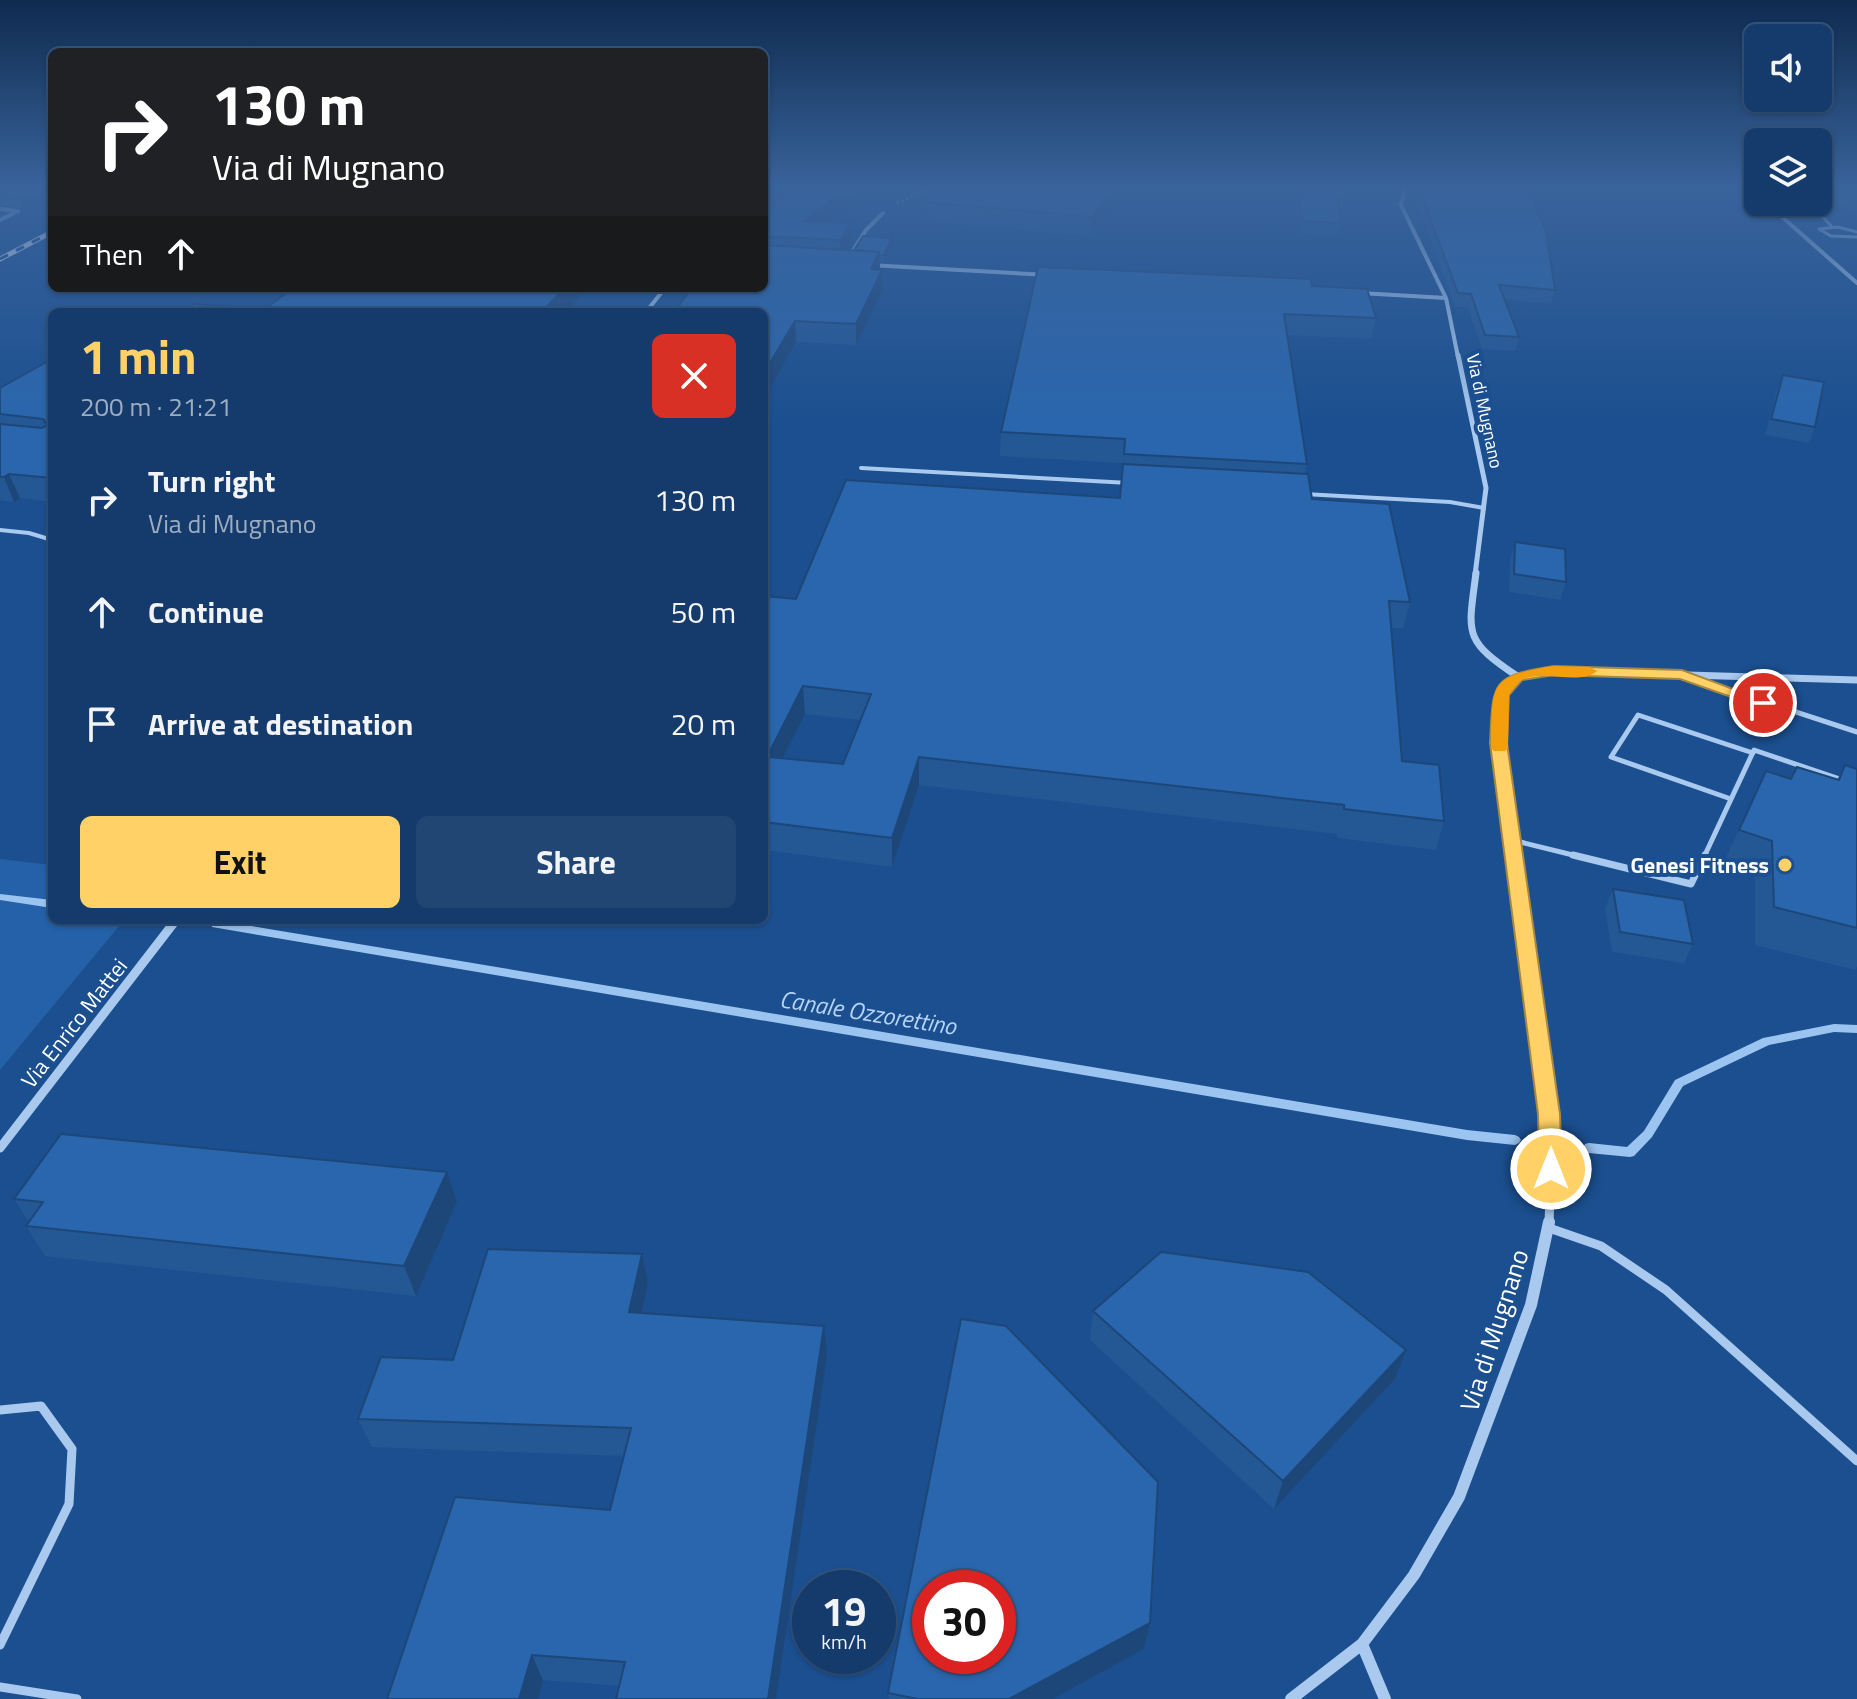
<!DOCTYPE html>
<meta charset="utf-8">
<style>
body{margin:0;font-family:"Titillium Web",sans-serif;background:#214673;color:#f1f3f6;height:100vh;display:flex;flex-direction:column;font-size:30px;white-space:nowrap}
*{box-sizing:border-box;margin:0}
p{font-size:26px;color:#9dadc1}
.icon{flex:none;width:44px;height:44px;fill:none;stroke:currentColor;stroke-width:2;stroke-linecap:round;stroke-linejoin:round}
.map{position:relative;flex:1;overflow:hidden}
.side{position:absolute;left:48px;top:308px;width:720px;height:616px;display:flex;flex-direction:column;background:#143b6b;border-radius:12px;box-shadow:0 2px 6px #0004,0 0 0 2px #33557e}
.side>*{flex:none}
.guide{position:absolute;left:48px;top:48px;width:720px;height:244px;border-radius:12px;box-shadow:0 2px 6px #0004,0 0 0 2px #33557e;background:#202124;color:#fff;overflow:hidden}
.controls{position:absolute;left:1744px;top:24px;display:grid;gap:16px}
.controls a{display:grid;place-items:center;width:88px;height:88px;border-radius:12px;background:#143b6b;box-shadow:0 2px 6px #0004,0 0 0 2px #33557e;font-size:40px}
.speed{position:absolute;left:792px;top:1570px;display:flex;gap:16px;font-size:40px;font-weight:700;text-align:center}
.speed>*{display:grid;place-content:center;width:104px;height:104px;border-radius:50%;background:#143b6b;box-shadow:0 2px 6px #0004,0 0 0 2px #33557e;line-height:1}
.speed small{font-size:20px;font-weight:400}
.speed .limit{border:12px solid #d22;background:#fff;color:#111}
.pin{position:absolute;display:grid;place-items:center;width:68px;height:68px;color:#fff;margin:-34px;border:4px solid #fff;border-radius:50%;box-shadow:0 2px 8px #0007}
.me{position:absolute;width:88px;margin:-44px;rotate:0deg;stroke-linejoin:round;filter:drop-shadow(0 0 6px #0008)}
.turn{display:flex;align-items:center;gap:28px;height:168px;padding:0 32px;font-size:36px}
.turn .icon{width:104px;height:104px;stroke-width:2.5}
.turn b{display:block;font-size:56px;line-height:68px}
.then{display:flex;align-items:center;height:76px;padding:0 32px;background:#0003;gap:16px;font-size:30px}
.round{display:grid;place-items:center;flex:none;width:84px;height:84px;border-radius:12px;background:#214673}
.head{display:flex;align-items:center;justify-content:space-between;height:136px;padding:0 32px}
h1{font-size:48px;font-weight:700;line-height:60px;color:#ffd166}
.primary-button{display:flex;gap:16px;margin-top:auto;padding:16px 32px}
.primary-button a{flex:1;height:92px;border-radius:12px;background:#ffd166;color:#111;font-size:32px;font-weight:700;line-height:92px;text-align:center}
.primary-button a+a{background:#214673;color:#f1f3f6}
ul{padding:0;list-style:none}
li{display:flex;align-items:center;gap:24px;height:112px;padding:0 32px}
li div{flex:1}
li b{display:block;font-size:30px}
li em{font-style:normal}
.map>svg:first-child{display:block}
.green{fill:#2461a8}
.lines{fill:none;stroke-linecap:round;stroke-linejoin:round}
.stream{fill:#9cc4f0;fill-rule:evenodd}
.path{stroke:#a9c9ee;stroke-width:3;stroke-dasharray:2 3;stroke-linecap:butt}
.lane-far4{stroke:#a9c9ee;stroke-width:3}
.lane-far3{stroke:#a9c9ee;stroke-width:4}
.lane-far2{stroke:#a9c9ee;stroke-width:5}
.lane-far1{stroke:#a9c9ee;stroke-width:7}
.lane{stroke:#a9c9ee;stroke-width:9}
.street-far4{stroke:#a9c9ee;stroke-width:4}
.street-far3{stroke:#a9c9ee;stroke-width:5}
.street-far2{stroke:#a9c9ee;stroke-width:7}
.street-far1{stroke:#a9c9ee;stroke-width:9}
.street{stroke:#a9c9ee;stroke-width:12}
.rail-casing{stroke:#fff;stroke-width:5}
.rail{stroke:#1b4f8f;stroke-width:3;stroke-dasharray:9;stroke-linecap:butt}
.wall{fill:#245895;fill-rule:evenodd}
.shaded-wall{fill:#1d4779}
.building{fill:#2a66ad;stroke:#1d4779;stroke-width:2;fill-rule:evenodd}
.route{fill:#ffd166;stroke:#a68842;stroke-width:2}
.slow{fill:#f59e0b}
.poi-dot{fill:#ffd166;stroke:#1b4f8f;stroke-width:3}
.labels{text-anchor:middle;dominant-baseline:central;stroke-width:8;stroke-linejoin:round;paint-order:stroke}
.far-street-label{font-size:18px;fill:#fff;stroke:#1b4f8f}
.poi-label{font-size:22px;font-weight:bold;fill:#fff;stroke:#1b4f8f;text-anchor:end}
.street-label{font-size:22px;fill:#fff;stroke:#1b4f8f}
.water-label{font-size:24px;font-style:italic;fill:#b5d3f5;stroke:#1b4f8f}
.near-street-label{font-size:26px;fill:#fff;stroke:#1b4f8f}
</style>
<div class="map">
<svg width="1857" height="1699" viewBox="0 0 1857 1699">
<rect width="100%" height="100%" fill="#1b4f8f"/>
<!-- green -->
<path class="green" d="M0 859 52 865V920H124L0 1070Z"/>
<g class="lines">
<!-- stream -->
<path class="stream" d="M0 894 52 900V908L0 900Z
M216 920 1467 1130 1515 1135 1519 1137 1521 1140 1519 1143 1515 1145 1467 1140 212 927 211 924Z
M1834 1024 1857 1025V1033L1834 1032 1769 1045 1683 1086 1652 1137 1634 1156 1630 1157 1589 1153 1585 1152 1583 1148 1585 1144 1589 1143 1627 1147 1644 1131 1675 1080 1763 1038Z"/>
<!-- path -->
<path class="path" d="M897 203 928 189"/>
<!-- lane-far4 -->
<path class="lane-far4" d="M1810 202 1831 226
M1857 232 1838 227 1819 229 1831 236 1857 237"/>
<!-- lane-far3 -->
<path class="lane-far3" d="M861 468 1129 483
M1304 494 1450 502 1484 508
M0 530 29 533 52 540"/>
<!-- lane-far2 -->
<path class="lane-far2" d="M1689 677 1857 732
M1731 799 1611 757 1638 715 1753 753
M1512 840 1581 857
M1704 857 1754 750 1857 785"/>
<!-- lane-far1 -->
<path class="lane-far1" d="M1573 855 1691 884 1705 855"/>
<!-- lane -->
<path class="lane" d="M1549 1228 1601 1246 1666 1290 1857 1461
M0 1410 41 1406 72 1449 69 1504 0 1645
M0 1687 77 1699"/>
<!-- street-far4 -->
<path class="street-far4" d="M1405 189 1401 205 1446 298 1458 357
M1750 189 1758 196
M1765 202 1857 283
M0 209 18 211 0 220
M849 257 866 230 883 213
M869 265 1047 275
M1360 293 1446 298
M646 312 665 288"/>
<!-- street-far3 -->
<path class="street-far3" d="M1458 355 1486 488 1475 575"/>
<!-- street-far2 -->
<path class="street-far2" d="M1476 573C1468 634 1463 640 1517 676
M1514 857 1499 743 1501 694 1517 676 1554 671 1857 680"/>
<!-- street-far1 -->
<path class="street-far1" d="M1514 855 1552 1139 1549 1224
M0 1148 176 920"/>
<!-- street -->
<path class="street" d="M1362 1644 1385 1699
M1291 1699 1362 1644 1414 1575 1459 1497 1531 1305 1549 1222"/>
<!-- rail casing -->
<g class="rail-casing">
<path id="rail" d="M0 259 52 232"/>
</g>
<!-- rail -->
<use href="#rail" class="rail"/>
</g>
<!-- wall -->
<path class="wall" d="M0 189H52L22 208 0 205Z
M874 189 828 222 852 242 847 250H854L892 244 884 262 879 261 883 290 856 345 796 342 764 399V217Z
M1110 189 1109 206 1091 236 922 221V202Z
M1298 189H1401L1399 193 1343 189 1344 197 1342 210H1339L1340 223 1338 236 1300 234Z
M1408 189H1528L1555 290 1551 304 1504 299 1519 337 1515 351 1482 349 1468 308 1455 307 1414 194 1409 193Z
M1823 189H1857V217Z
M1312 286 1376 318 1371 339 1287 335 1307 464 1305 474 1312 499 1410 602 1403 628H1392L1402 761 1444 821 1436 850 1337 838V834L919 785 892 867 766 850 764 855V596L796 599 1120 498 1123 463 1000 456 1001 432ZM805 714 860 720 843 764 783 758Z
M52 359V502L20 498 14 502 0 500V388Z
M1783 375 1815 427 1809 443 1765 435 1777 390Z
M1515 542 1566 582 1560 600 1509 592 1510 559Z
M1845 765 1857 769V966L1855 970 1755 945V878L1722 866 1766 771 1791 779 1837 780Z
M1613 889 1693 944 1684 963 1612 952 1605 908Z
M14 1199 457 1202 416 1296 45 1256 26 1226 29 1222Z
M648 1283 642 1313 827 1355 619 1686 543 1680 387 1699 610 1510 624 1456 372 1447 358 1419 453 1360Z
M1093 1311 1395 1379 1274 1509 1090 1340Z
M1150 1623 1144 1649 1053 1699H889L888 1693Z"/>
<!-- shaded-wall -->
<path class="shaded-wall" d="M37 189H52V195L22 208 18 197Z
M848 189H874L807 238 803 221Z
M1110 189 1109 206 1091 236 1092 217Z
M851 223 852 242 841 259 840 240Z
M892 238V244L884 262V255Z
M879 252 880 271 871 269Z
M882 270 883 290 856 345V324Z
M565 288H576L578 299 565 312H541Z
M795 321 796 342 764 399V373Z
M9 474 20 498 14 502 4 477Z
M803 686 805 714 769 785 767 757Z
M919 757V785L892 867V838Z
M764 827 766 850 764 855Z
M447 1172 457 1202 416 1296 404 1266Z
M642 1254 648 1283 636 1341 629 1312Z
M824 1326 827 1355 776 1699H768Z
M1406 1350 1395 1379 1274 1509 1283 1481Z
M1150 1623 1144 1649 1053 1699H1009Z
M532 1655 543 1680 538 1699H519Z"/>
<!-- building -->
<path class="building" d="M0 189H37L18 197 0 195Z
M787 189H848L803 221 851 223 840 240 764 236V217Z
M935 189H1110L1092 217 922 202Z
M1300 189H1343L1344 197H1338L1340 223 1302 221Z
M1419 189H1528L1546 232 1555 290 1499 285 1519 337 1485 335 1471 294 1458 293Z
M863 236 892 238 884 255H879V252L854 250Z
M764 245 879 252 871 269 882 270 856 324 795 321 764 373V312H674L692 288H764Z
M1038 267 1311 279 1312 286 1367 289 1376 318 1284 314 1307 464 1124 454 1125 439 1001 432Z
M293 288H565L541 312H182L194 304 265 309Z
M52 359V478L9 474 4 477H0V424L42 428 47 425 43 419 0 414V388Z
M1783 375 1824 382 1815 427 1771 419Z
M1123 464 1308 474 1312 499 1389 504 1410 602 1389 601 1402 761 1439 765 1444 821 1344 809V805L919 757 892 838 764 822V596L796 599 846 480 1120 498ZM803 686 871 694 843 764 767 757Z
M1515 542 1565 549 1566 582 1514 574Z
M1845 765 1857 769V928L1774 907 1772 841 1739 830 1766 771 1791 779 1797 767 1839 780Z
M1613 889 1684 900 1693 944 1620 932Z
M61 1134 447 1172 404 1266 26 1226 43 1202 14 1199Z
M488 1249 642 1254 629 1312 824 1326 768 1699H616L625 1662 532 1655 519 1699H387L455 1497 610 1510 631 1428 358 1419 381 1357 453 1360Z
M1161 1252 1308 1272 1406 1350 1283 1481 1093 1311Z
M961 1319 1006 1326 1158 1482 1150 1623 1009 1699H918L888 1693ZM930 1588H998V1656H930Z"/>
<!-- sky -->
<linearGradient id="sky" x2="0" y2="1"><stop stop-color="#0f2b4f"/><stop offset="0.44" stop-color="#39639b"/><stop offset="1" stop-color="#39639b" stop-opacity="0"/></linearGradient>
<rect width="1857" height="426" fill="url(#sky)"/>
<!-- route -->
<path class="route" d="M1554 666 1682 670 1771 703 1763 708 1757 706 1680 679 1554 675 1522 680 1509 695 1507 743 1560 1114 1562 1169 1559 1175 1551 1178 1542 1175 1539 1169 1538 1114 1490 743C1493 682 1490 676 1554 666Z"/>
<!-- slow -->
<path class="slow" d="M1554 666 1590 667 1597 671C1580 686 1543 669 1522 680 1517 683 1512 691 1509 695L1508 748 1505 751H1494L1491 748C1493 685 1486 676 1554 666Z"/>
<!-- markers -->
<circle class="poi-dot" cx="1785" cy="865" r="8"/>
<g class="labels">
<!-- far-street labels -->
<g class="far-street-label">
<text transform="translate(1485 411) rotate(78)">Via di Mugnano</text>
</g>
<!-- poi labels -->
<g class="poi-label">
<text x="1769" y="865">Genesi Fitness</text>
</g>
<!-- street labels -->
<g class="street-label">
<text transform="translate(74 1023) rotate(-52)">Via Enrico Mattei</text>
</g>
<!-- water labels -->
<g class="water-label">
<text transform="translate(868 1012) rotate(9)">Canale Ozzorettino</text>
</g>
<!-- near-street labels -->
<g class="near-street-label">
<text transform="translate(1494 1330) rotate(-72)">Via di Mugnano</text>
</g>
</g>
</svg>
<div class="controls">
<a><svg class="icon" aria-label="sound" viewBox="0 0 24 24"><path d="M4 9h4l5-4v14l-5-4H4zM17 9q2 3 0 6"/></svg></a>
<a><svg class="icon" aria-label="layers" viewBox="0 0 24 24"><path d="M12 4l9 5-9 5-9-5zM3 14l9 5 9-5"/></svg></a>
</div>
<div class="speed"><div>19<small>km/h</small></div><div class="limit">30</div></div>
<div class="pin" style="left:1763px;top:703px;background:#d93025"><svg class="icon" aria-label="arrive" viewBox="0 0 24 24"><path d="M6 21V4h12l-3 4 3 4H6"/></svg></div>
<svg class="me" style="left:1551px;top:1169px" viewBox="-20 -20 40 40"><circle r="17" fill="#ffd166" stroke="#fff" stroke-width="3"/><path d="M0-11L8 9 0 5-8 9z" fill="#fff"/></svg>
<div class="guide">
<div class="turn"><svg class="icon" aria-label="right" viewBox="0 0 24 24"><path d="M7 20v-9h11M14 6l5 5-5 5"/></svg><div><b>130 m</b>Via di Mugnano</div></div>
<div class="then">Then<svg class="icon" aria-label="ahead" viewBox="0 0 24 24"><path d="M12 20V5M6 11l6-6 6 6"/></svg></div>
</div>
<section class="side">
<div class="head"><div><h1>1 min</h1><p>200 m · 21:21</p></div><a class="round" style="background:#d93025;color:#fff"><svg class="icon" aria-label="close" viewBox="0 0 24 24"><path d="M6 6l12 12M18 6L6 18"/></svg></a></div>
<ul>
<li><svg class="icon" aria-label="right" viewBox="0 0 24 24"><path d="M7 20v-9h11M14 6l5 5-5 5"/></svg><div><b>Turn right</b><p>Via di Mugnano</p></div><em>130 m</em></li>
<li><svg class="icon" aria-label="ahead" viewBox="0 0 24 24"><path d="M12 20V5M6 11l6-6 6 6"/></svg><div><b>Continue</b></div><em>50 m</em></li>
<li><svg class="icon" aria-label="arrive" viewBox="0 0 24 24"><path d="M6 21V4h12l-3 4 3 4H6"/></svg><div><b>Arrive at destination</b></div><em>20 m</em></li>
</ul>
<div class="primary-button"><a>Exit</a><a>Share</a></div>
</section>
</div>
